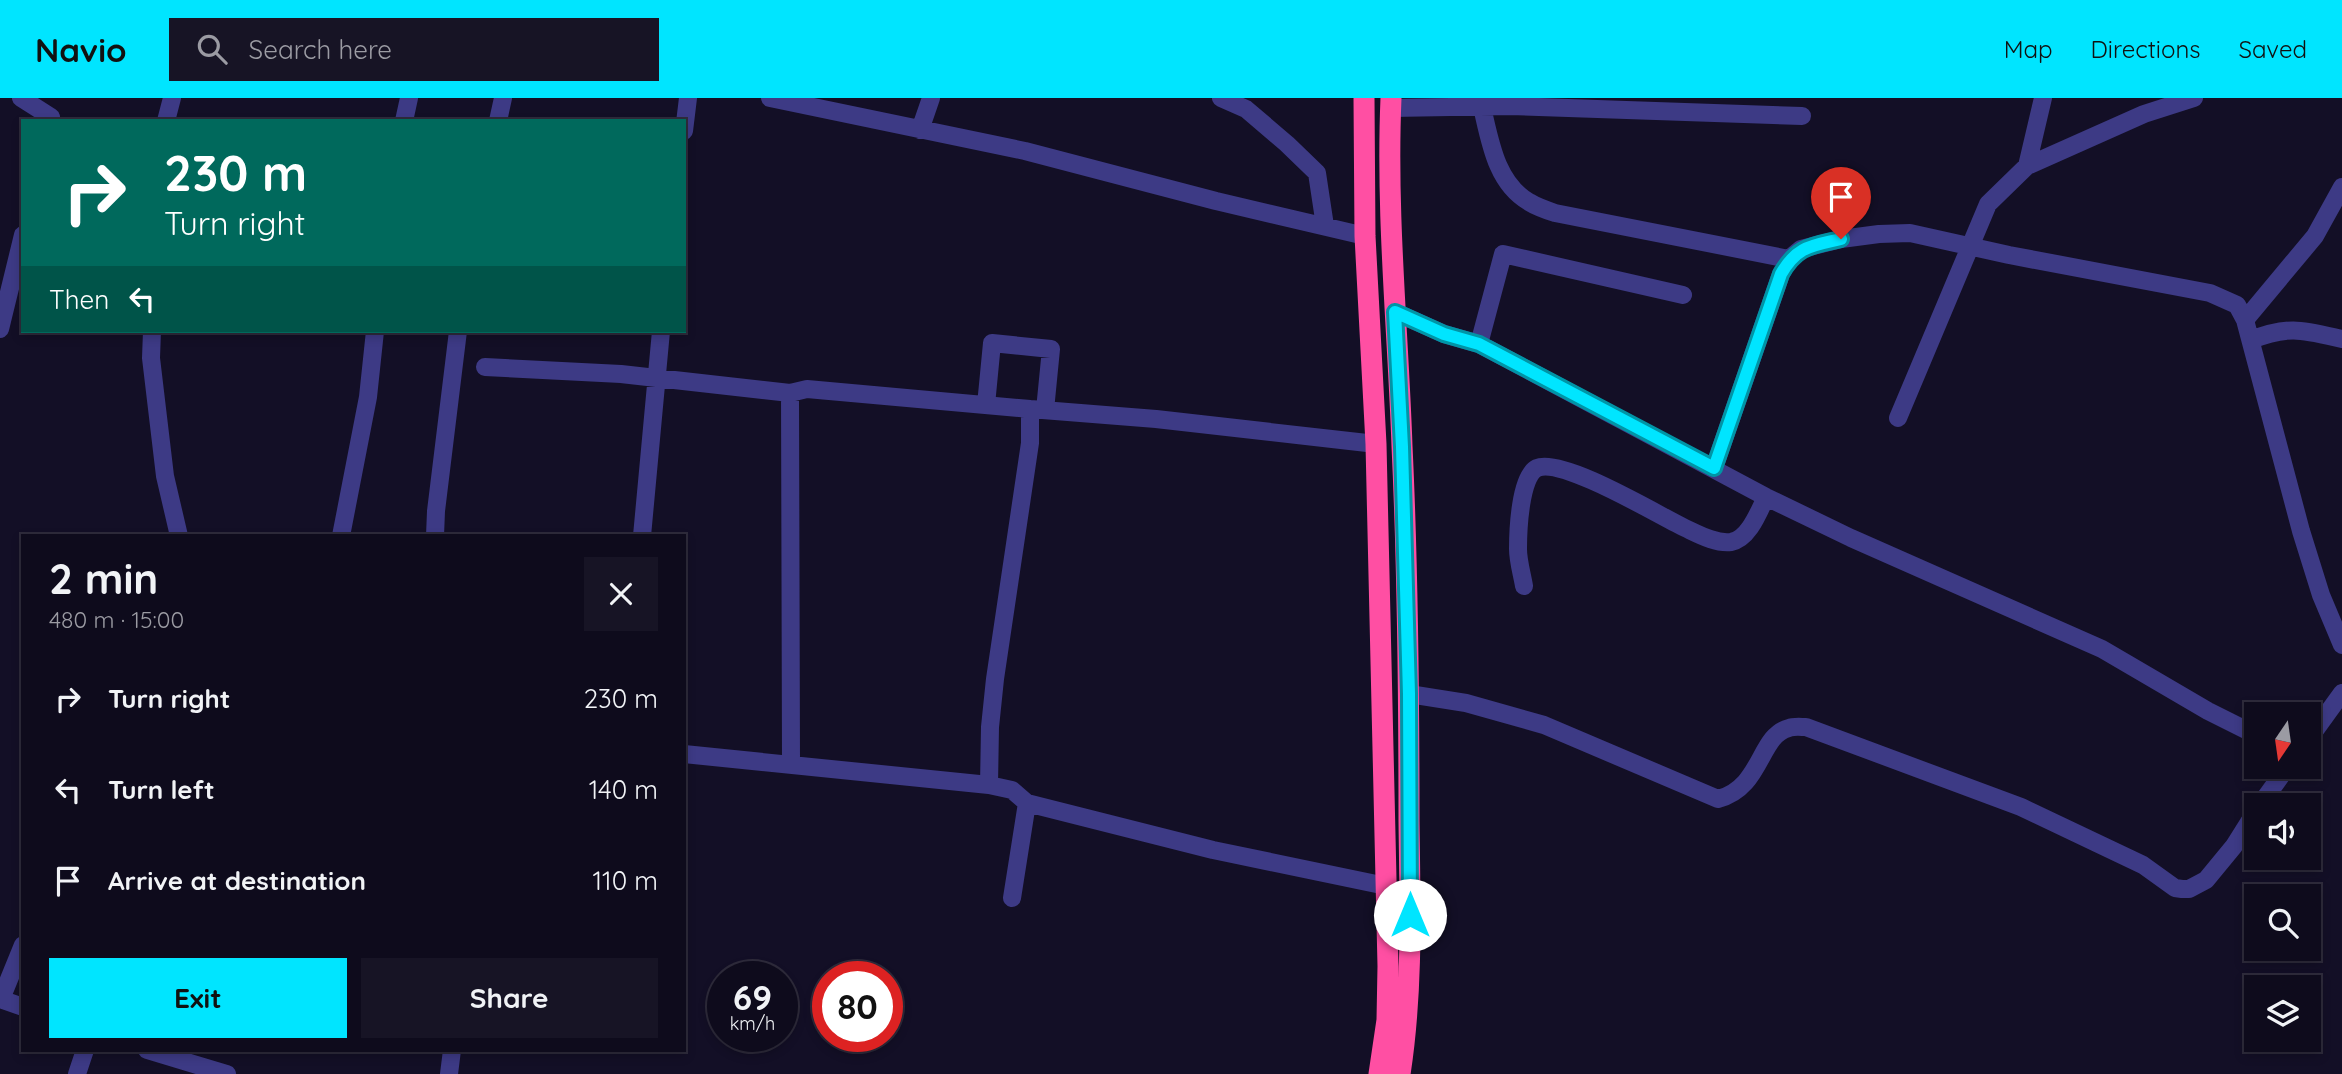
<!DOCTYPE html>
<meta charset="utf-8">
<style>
body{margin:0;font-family:Quicksand,sans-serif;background:#171425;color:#f1f3f6;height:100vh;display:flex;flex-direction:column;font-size:26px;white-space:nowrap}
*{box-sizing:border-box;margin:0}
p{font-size:23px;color:#9b9ba3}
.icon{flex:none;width:38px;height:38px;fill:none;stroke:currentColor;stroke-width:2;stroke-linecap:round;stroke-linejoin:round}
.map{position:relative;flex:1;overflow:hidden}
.sheet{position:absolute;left:21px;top:436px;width:665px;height:518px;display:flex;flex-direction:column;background:#0e0b1c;border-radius:0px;box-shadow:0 4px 10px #0003,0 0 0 2px #2e2b3b}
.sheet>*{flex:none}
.hud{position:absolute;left:21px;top:21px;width:665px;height:214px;border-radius:0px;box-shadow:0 4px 10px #0003,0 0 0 2px #2e2b3b;background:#00695c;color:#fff;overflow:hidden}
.needle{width:46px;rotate:193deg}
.buttons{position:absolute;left:2244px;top:604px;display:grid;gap:14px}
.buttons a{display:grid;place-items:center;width:77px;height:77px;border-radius:0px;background:#0e0b1c;box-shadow:0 4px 10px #0003,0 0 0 2px #2e2b3b;font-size:35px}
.speed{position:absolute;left:707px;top:863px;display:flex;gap:14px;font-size:35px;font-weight:700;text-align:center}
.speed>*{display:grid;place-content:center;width:91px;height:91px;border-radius:50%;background:#0e0b1c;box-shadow:0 4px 10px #0003,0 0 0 2px #2e2b3b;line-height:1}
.speed small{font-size:18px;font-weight:400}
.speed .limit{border:10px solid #d22;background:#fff;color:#111}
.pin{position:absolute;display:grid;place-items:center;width:60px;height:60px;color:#fff;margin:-72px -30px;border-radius:50% 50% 50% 0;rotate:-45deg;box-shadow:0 0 7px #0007}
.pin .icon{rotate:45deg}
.me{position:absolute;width:77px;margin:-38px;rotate:0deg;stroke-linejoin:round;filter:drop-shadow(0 0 5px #0008)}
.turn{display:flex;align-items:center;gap:24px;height:147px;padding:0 28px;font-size:32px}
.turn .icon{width:91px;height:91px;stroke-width:2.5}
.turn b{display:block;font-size:49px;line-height:60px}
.then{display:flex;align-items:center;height:66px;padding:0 28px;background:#0003;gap:14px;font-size:26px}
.round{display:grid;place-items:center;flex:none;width:74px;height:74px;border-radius:0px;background:#171425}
.summary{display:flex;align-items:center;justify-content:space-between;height:119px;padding:0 28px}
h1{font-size:42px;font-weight:700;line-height:52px}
.primary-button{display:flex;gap:14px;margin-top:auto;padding:14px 28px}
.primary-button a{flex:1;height:80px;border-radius:0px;background:#00e5ff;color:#111;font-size:28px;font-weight:700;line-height:80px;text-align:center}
.primary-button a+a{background:#171425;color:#f1f3f6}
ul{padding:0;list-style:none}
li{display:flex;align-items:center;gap:21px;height:91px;padding:0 28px}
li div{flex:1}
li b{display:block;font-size:26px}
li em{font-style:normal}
header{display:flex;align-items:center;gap:42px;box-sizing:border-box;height:98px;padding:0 35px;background:#00e5ff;color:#111}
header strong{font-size:33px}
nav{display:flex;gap:38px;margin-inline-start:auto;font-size:24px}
.search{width:490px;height:63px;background:#171425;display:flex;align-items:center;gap:18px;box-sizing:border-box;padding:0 24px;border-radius:0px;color:#9b9ba3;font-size:26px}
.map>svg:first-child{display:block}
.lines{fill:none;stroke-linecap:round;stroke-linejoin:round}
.minor{stroke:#3d3a85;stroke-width:18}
.highway{stroke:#ff4fa3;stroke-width:21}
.route-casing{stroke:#0095a6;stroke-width:18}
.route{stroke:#00e5ff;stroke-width:12}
</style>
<header>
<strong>Navio</strong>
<div class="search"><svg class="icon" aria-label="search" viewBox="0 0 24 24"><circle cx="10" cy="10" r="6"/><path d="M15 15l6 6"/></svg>Search here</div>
<nav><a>Map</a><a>Directions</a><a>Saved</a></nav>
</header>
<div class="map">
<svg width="2342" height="976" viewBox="0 0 2342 976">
<rect width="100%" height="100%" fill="#130f26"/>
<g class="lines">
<!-- minor -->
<path class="minor" d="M21 0 51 19
M770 0 1025 53 1216 103 1365 138
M1221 0 1246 11 1287 46 1317 75 1325 128
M1482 9C1490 43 1496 85 1529 104 1537 109 1546 112 1555 115L1789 161
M1391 10 1510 8 1802 18
M166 23 172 0
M404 23 409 0
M498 23 503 0
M920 32 931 0
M684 33 688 0
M2027 68 2043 0
M1395 214 1444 236 1479 246 1766 399 1851 440 2102 551 2208 613 2256 637
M2245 222 2315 138 2342 89
M0 231 23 137
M152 233 151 260 165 378 179 438
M2251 242C2289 227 2303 232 2342 241
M1479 246 1503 156 1683 197
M485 269 621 276 790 295 807 291 1030 311
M790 295 791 667
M986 307 992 245 1051 251 1045 312
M1898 320 1988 106 2027 68 2144 16 2194 0
M1714 370 1781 176 1789 161 1801 151 1841 141 1879 136 1910 135 2009 157 2210 195 2237 207 2245 222 2301 433 2321 497 2342 547
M341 438 368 299 375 233
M435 438 436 413 458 233
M642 438 661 233
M1524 488C1522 476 1518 463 1518 451 1518 433 1520 378 1537 370 1562 359 1658 417 1685 430 1698 436 1716 446 1731 444 1749 441 1759 413 1766 399
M1409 596 1466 605 1544 627 1718 701C1762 690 1759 637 1789 630 1794 628 1801 629 1806 629L2021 709 2143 767 2175 790 2182 791H2189L2206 782 2234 748 2256 713
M2308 642 2342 595
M684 656 989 687 1012 692 1027 705 1012 800
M989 687 990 629 995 581 1030 345V311L1156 321 1376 346
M1027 705 1213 752 1386 788
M2260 707 2288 668
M0 901 23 909
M1 901 23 847
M147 952 227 976
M77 976 85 952
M449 976 452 952"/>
<!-- highway -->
<path class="highway" d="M1364 0 1365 138 1376 346 1388 868 1387 922 1379 976
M1391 0C1386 116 1398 232 1402 348 1408 473 1409 598 1409 723 1410 808 1413 892 1400 976"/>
</g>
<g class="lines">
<!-- route casing -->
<g class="route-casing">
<path id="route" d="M1410 817 1409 596 1402 349 1395 214 1444 236 1479 246 1714 370 1781 176C1797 148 1811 148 1841 141"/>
</g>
<!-- route -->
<use href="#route" class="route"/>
</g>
</svg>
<div class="buttons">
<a><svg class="needle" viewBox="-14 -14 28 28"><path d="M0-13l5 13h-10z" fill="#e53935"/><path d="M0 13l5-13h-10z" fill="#9b9ba3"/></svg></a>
<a><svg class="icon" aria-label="sound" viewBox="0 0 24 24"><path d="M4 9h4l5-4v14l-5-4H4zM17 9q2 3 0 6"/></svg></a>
<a><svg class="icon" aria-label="search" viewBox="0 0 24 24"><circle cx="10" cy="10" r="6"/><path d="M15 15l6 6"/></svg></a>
<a><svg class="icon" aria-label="layers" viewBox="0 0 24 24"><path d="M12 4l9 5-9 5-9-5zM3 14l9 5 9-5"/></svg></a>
</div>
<div class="speed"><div>69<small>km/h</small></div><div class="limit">80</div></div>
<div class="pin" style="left:1841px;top:141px;background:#d93025"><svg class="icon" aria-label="arrive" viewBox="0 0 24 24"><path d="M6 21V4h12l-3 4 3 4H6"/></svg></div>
<svg class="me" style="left:1410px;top:817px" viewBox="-20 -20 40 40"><circle r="19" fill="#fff"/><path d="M0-13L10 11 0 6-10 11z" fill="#00e5ff"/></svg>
<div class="hud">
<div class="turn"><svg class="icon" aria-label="right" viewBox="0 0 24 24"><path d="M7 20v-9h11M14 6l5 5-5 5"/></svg><div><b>230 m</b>Turn right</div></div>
<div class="then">Then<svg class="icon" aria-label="left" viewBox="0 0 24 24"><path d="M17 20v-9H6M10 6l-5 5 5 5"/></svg></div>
</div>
<section class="sheet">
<div class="summary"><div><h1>2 min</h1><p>480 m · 15:00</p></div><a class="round"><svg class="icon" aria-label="close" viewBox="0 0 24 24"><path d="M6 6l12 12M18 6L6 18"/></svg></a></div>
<ul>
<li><svg class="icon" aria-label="right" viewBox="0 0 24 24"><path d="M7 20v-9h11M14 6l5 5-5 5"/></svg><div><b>Turn right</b></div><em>230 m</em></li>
<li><svg class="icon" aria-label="left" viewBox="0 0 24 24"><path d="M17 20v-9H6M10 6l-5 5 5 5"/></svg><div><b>Turn left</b></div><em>140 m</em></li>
<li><svg class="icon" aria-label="arrive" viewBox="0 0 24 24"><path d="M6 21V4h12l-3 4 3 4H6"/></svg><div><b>Arrive at destination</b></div><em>110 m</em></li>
</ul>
<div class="primary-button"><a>Exit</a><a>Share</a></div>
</section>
</div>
